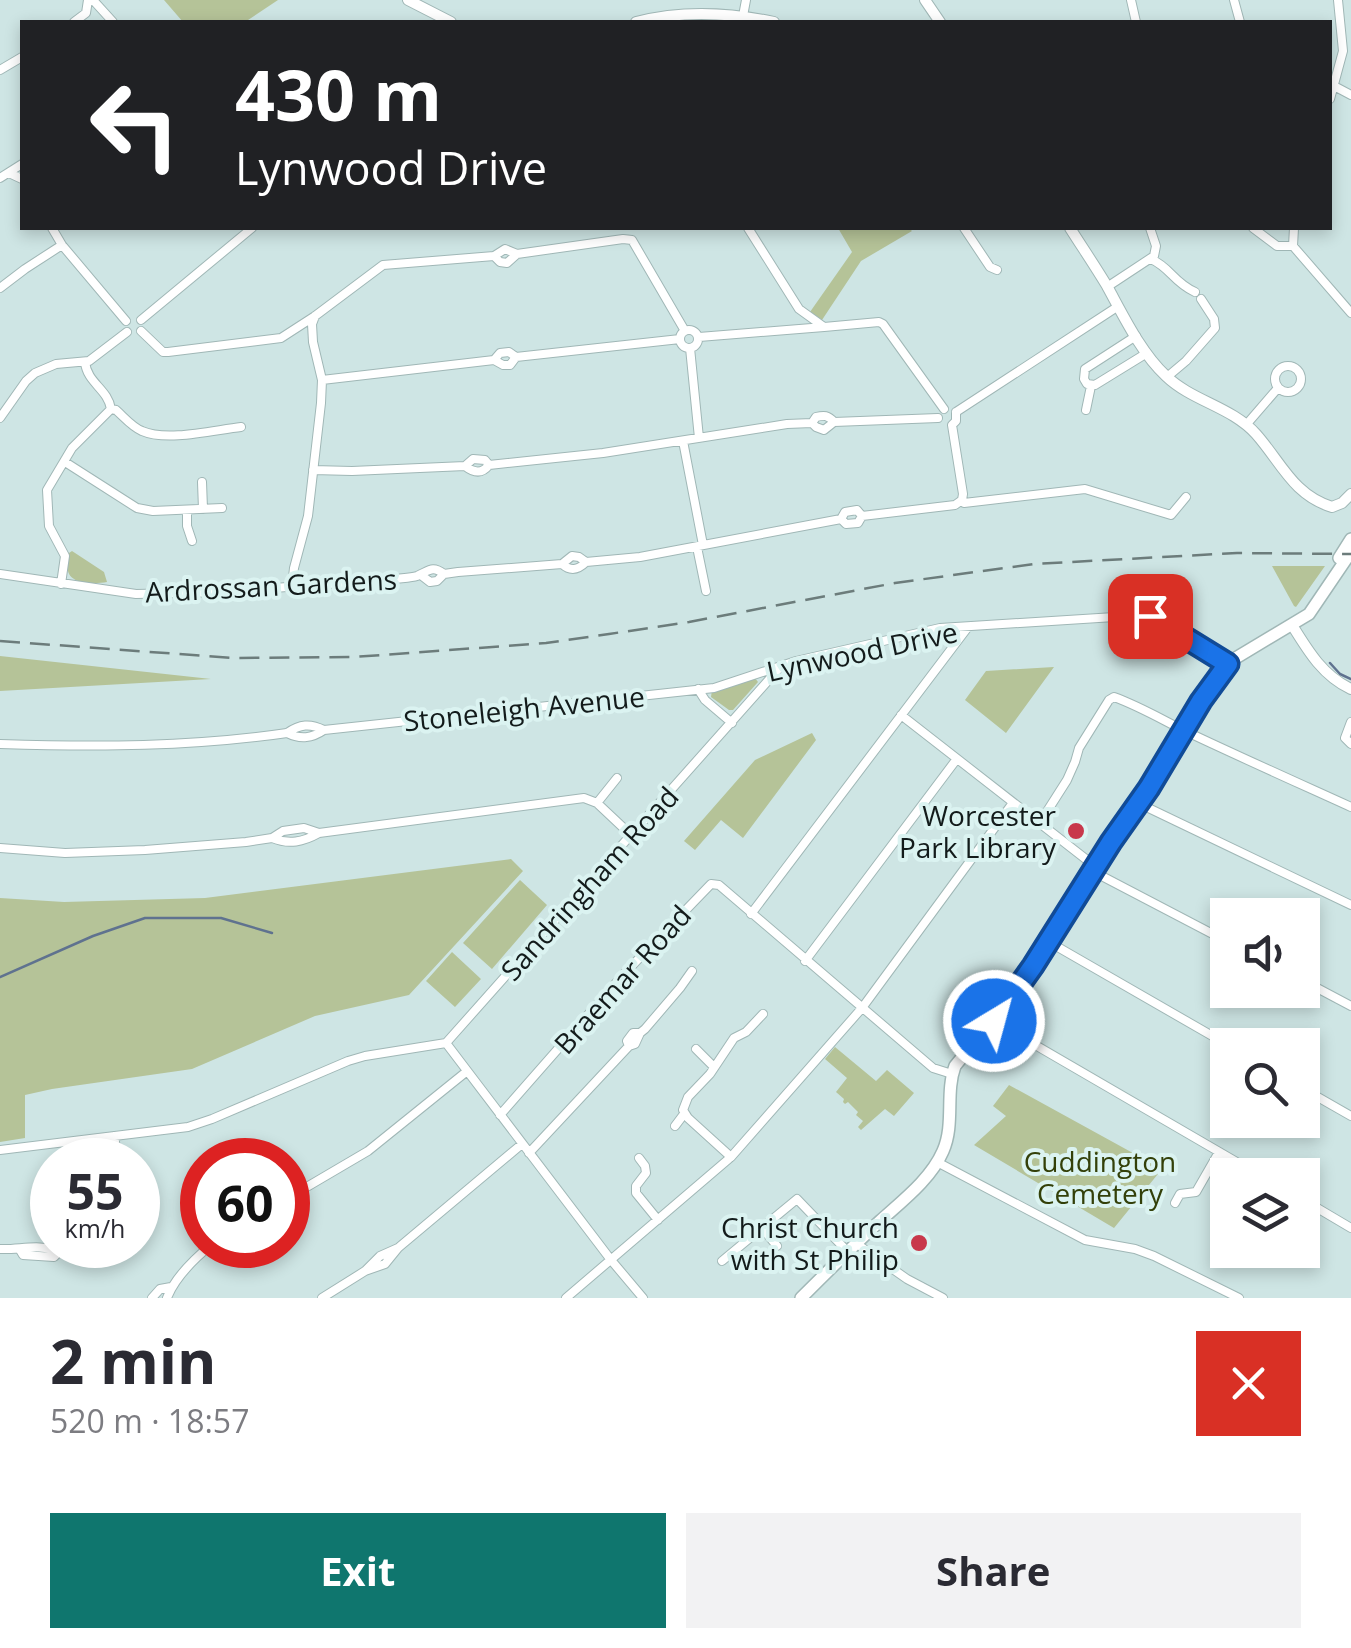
<!DOCTYPE html>
<meta charset="utf-8">
<style>
body{margin:0;font-family:"Open Sans",sans-serif;background:#f2f2f3;color:#2b2b33;height:100vh;display:flex;flex-direction:column;font-size:38px;white-space:nowrap}
*{box-sizing:border-box;margin:0}
p{font-size:32px;color:#7c7c81}
.icon{flex:none;width:55px;height:55px;fill:none;stroke:currentColor;stroke-width:2;stroke-linecap:round;stroke-linejoin:round}
.map{position:relative;height:1298px;overflow:hidden}
.side{display:flex;flex-direction:column;background:#fff;flex:1}
.side>*{flex:none}
.hud{position:absolute;left:20px;top:20px;width:1312px;height:210px;border-radius:0px;box-shadow:0 5px 15px #0003;background:#202124;color:#fff;overflow:hidden}
.fabs{position:absolute;left:1210px;top:898px;display:grid;gap:20px}
.fabs a{display:grid;place-items:center;width:110px;height:110px;border-radius:0px;background:#fff;box-shadow:0 5px 15px #0003;font-size:50px}
.speed{position:absolute;left:30px;top:1138px;display:flex;gap:20px;font-size:50px;font-weight:700;text-align:center}
.speed>*{display:grid;place-content:center;width:130px;height:130px;border-radius:50%;background:#fff;box-shadow:0 5px 15px #0003;line-height:1}
.speed small{font-size:25px;font-weight:400}
.speed .limit{border:15px solid #d22;background:#fff;color:#111}
.pin{position:absolute;display:grid;place-items:center;width:85px;height:85px;color:#fff;margin:-42px;border-radius:20px;box-shadow:0 5px 15px #0006}
.me{position:absolute;width:110px;margin:-55px;rotate:37deg;stroke-linejoin:round;filter:drop-shadow(0 0 8px #0008)}
.turn{display:flex;align-items:center;gap:35px;height:210px;padding:0 50px;font-size:45px}
.turn .icon{width:130px;height:130px;stroke-width:2.5}
.turn b{display:block;font-size:70px;line-height:85px}
.round{display:grid;place-items:center;flex:none;width:105px;height:105px;border-radius:0px;background:#f2f2f3}
.summary{display:flex;align-items:center;justify-content:space-between;height:170px;padding:0 50px}
h1{font-size:60px;font-weight:700;line-height:75px}
.action{display:flex;gap:20px;margin-top:auto;padding:20px 50px}
.action a{flex:1;height:115px;border-radius:0px;background:#0f766e;color:#fff;font-size:40px;font-weight:700;line-height:115px;text-align:center}
.action a+a{background:#f2f2f3;color:#2b2b33}
.map>svg:first-child{display:block}
.green{fill:#b5c398}
.lines{fill:none;stroke-linecap:round;stroke-linejoin:round}
.stream{stroke:#5f728f;stroke-width:2.5}
.street-casing{stroke:#a0b7b6;stroke-width:10}
.secondary-casing{stroke:#a0b7b6;stroke-width:12}
.primary-casing{stroke:#a0b7b6;stroke-width:14}
.street{stroke:#fff;stroke-width:8}
.secondary{stroke:#fff;stroke-width:10}
.primary{stroke:#fff;stroke-width:11}
.rail{stroke:#6c7c7b;stroke-width:2.5;stroke-dasharray:20 10;stroke-linecap:butt}
.route-casing{stroke:#114b97;stroke-width:25}
.route{stroke:#1a73e8;stroke-width:18}
.poi-dot{fill:#c8384b;stroke:#dbf3f1;stroke-width:4}
.labels{text-anchor:middle;dominant-baseline:central;stroke-width:8;stroke-linejoin:round;paint-order:stroke}
.street-label{font-size:28px;fill:#131b1b;stroke:#dbf3f1}
.poi-label{font-size:28px;fill:#131b1b;stroke:#dbf3f1;text-anchor:end}
.park-label{font-size:28px;fill:#334009;stroke:#dbf3f1}
</style>
<div class="map">
<svg width="1351" height="1298" viewBox="0 0 1351 1298">
<rect width="100%" height="100%" fill="#cee5e4"/>
<!-- green -->
<path class="green" d="M164 0H278L245 22H183Z
M838 228H909L912 231 861 261 822 320 810 312 852 252Z
M72 551 104 572 107 582C96 584 71 585 68 571 67 568 69 556 69 553Z
M1272 566H1325L1296 607 1294 606Z
M0 656 211 679 0 691Z
M1054 667 1006 733 965 700 986 671Z
M755 678 758 682 733 710H729L711 697 712 690Z
M812 733 816 740 743 838 721 820 695 850 684 841 755 760Z
M511 859 523 871 409 995 315 1016 192 1069 52 1089 25 1095V1138L0 1142V898L64 902 205 898Z
M520 880 547 905 492 969 463 943Z
M452 952 481 979 455 1007 426 981Z
M835 1047 876 1081 887 1070 914 1093 894 1116 885 1109 861 1130 858 1127 863 1121 856 1115 858 1112 848 1102 845 1104 843 1102 844 1099 836 1092 847 1078 825 1059Z
M1009 1085 1162 1169 1114 1228 974 1145 1006 1116 993 1106Z"/>
<g class="lines">
<!-- stream -->
<path class="stream" d="M1330 663 1340 674 1351 679
M0 977 93 936 145 918H221L272 933"/>
<!-- street casing -->
<g class="street-casing">
<path id="street" d="M93 0 113 22
M1131 0 1136 22
M1234 0 1240 22
M743 16 746 0
M74 22 86 13 88 0
M0 70 22 57
M1334 86 1351 95
M1330 99 1343 51 1338 0
M9 173 22 179
M0 178 22 164
M52 228 62 245 126 321
M748 228 799 309 824 327 879 322 883 324 944 409
M964 228 990 267 997 270
M1253 228 1277 246H1293
M1294 228 1293 246 1351 313
M494 256 500 262 507 263 517 254 623 239 632 240 685 331
M1151 259C1171 268 1173 282 1195 292
M1107 287 1154 256 1156 246 1150 228
M0 288 25 269 62 245
M141 320 252 228
M680 339a9 9 0 1 1 18 0a9 9 0 1 1-18 0Z
M141 331 163 352H168L281 338 315 316 383 265 494 256 505 249 517 254
M1136 336 1085 369 1084 379 1087 384 1095 385 1147 353
M699 337 824 327
M690 348 699 438
M494 360 500 353 509 352 516 357 680 339
M1275 379a13 13 0 1 1 26 0a13 13 0 1 1-26 0Z
M1167 377 1186 361 1215 328 1214 319 1201 299
M322 380 494 360 503 365H510L516 357
M111 409 116 410C124 417 132 427 142 431 167 442 214 430 241 427
M1086 410 1091 386
M956 412 1117 307
M0 418 26 381 35 373 56 364 89 361 127 332
M812 423 816 417C824 415 828 415 834 422
M1246 425 1278 388
M683 441 703 545
M65 462 137 508 153 511 222 508
M465 466 473 459 485 460 489 465
M313 470 352 471 465 466C474 473 482 474 489 465L603 453 787 424 812 423 816 427 824 430 834 422 938 418
M202 482 203 509
M962 500 964 503 1085 489 1171 515 1186 497
M187 510V526L192 541
M841 519 846 524 858 523 862 516
M697 547 706 591
M562 564C571 572 578 570 586 562
M0 574 136 594 221 592 394 579C401 578 411 578 417 576 429 571 432 565 444 574
M421 575 430 582 437 581 444 574 458 572 562 564 572 556 579 557 586 562 640 557 841 519 845 512 857 510 862 516 955 505 962 500 963 494 952 425 956 421V412
M61 584 65 556 49 526 47 490 72 448 111 409C108 389 87 383 85 362
M292 586 294 568 308 516 321 403 322 380 313 342 312 324 315 316
M698 689 705 700 732 723
M901 715 1096 867
M1351 722 1345 738 1351 744
M287 733C301 740 312 738 324 730L714 688 796 661 940 628 1146 615 1155 617 1228 663
M0 744C96 747 192 747 287 733 300 724 310 723 324 730
M597 803 617 778
M1138 803 1351 905
M1039 824 1067 780 1075 762 1079 748 1109 700 1114 697C1139 706 1161 719 1185 731 1240 757 1296 782 1351 807
M272 838C289 845 303 842 319 833L584 798 597 803 631 835
M0 848 65 853 145 850 246 842 272 838 283 831 304 828 319 833
M1094 872 1228 942
M751 914 968 627
M1049 942 1228 1045
M805 961 956 760
M1302 980 1351 1006
M994 1021 1259 1175
M446 1043 782 665
M446 1043 611 1260 643 1298
M629 1046 627 1041 633 1033H640L645 1029 680 988 692 971
M696 1049 714 1067
M1302 1088 1351 1116
M500 1115 622 976 711 884 719 885 933 1068 952 1074
M675 1126 684 1114
M114 1136 118 1160
M0 1150 188 1127 212 1119 348 1061 365 1056 446 1043
M529 1153 629 1046 635 1044 640 1033
M731 1157 688 1118 683 1110 688 1097 710 1074 734 1038 746 1032 763 1014
M639 1158 645 1166 646 1173 636 1186V1193L658 1220
M937 1162 1085 1240 1135 1249 1154 1256 1239 1298
M288 1198 368 1151 466 1072
M1302 1199 1351 1228
M1175 1203 1180 1194 1196 1192 1219 1152
M762 1228 777 1246
M857 1244 907 1279 943 1298
M0 1249C20 1250 40 1243 59 1252L54 1257 23 1255 20 1250
M722 1261 797 1199 848 1252
M365 1271 385 1264 398 1248 522 1144
M152 1298 160 1289 171 1287
M167 1298C175 1277 194 1259 211 1245
M322 1298 365 1271 380 1256 398 1248
M566 1298 731 1157 862 1008 1012 804"/>
</g>
<!-- secondary casing -->
<g class="secondary-casing">
<path id="secondary" d="M408 0 451 22
M925 0 940 22
M636 22C682 10 727 12 774 22
M1070 228C1082 247 1095 266 1107 286 1123 315 1141 353 1166 376 1192 401 1232 407 1256 434 1281 462 1293 495 1332 507L1342 503 1351 494
M1292 625C1308 651 1323 676 1351 689"/>
</g>
<!-- primary casing -->
<g class="primary-casing">
<path id="primary" d="M1339 558 1351 539
M801 1298C827 1272 853 1246 880 1221 902 1201 931 1179 943 1151 955 1124 945 1093 955 1066L1019 987 1111 842 1149 788 1217 677 1234 659 1309 614 1351 552"/>
</g>
<!-- street -->
<use href="#street" class="street"/>
<!-- secondary -->
<use href="#secondary" class="secondary"/>
<!-- primary -->
<use href="#primary" class="primary"/>
<!-- rail -->
<path class="rail" d="M0 641 233 658 354 657 546 643 609 634 689 622 895 583 1034 564 1237 553 1351 554"/>
</g>
<g class="lines">
<!-- route casing -->
<g class="route-casing">
<path id="route" d="M994 1021 1033 966 1111 842 1149 788 1201 701 1228 664 1150 616"/>
</g>
<!-- route -->
<use href="#route" class="route"/>
</g>
<!-- markers -->
<g class="poi-dot">
<circle cx="1076" cy="831" r="10"/>
<circle cx="919" cy="1243" r="10"/>
</g>
<g class="labels">
<!-- street labels -->
<g class="street-label">
<text transform="translate(271 585) rotate(-3)">Ardrossan Gardens</text>
<text transform="translate(862 651) rotate(-12)">Lynwood Drive</text>
<text transform="translate(524 708) rotate(-6)">Stoneleigh Avenue</text>
<text transform="translate(589 883) rotate(-48)">Sandringham Road</text>
<text transform="translate(622 979) rotate(-48)">Braemar Road</text>
</g>
<!-- poi labels -->
<g class="poi-label">
<text x="1056" y="815">Worcester<tspan x="1056" dy="32">Park Library</tspan></text>
<text x="899" y="1227">Christ Church<tspan x="899" dy="32">with St Philip</tspan></text>
</g>
<!-- park labels -->
<g class="park-label">
<text x="1100" y="1161">Cuddington<tspan x="1100" dy="32">Cemetery</tspan></text>
</g>
</g>
</svg>
<div class="fabs">
<a><svg class="icon" aria-label="sound" viewBox="0 0 24 24"><path d="M4 9h4l5-4v14l-5-4H4zM17 9q2 3 0 6"/></svg></a>
<a><svg class="icon" aria-label="search" viewBox="0 0 24 24"><circle cx="10" cy="10" r="6"/><path d="M15 15l6 6"/></svg></a>
<a><svg class="icon" aria-label="layers" viewBox="0 0 24 24"><path d="M12 4l9 5-9 5-9-5zM3 14l9 5 9-5"/></svg></a>
</div>
<div class="speed"><div>55<small>km/h</small></div><div class="limit">60</div></div>
<div class="pin" style="left:1150px;top:616px;background:#d93025"><svg class="icon" aria-label="arrive" viewBox="0 0 24 24"><path d="M6 21V4h12l-3 4 3 4H6"/></svg></div>
<svg class="me" style="left:994px;top:1021px" viewBox="-20 -20 40 40"><circle r="17" fill="#1a73e8" stroke="#fff" stroke-width="3"/><path d="M0-11L8 9 0 5-8 9z" fill="#fff"/></svg>
<div class="hud">
<div class="turn"><svg class="icon" aria-label="left" viewBox="0 0 24 24"><path d="M17 20v-9H6M10 6l-5 5 5 5"/></svg><div><b>430 m</b>Lynwood Drive</div></div>
</div>
</div>
<section class="side">
<div class="summary"><div><h1>2 min</h1><p>520 m · 18:57</p></div><a class="round" style="background:#d93025;color:#fff"><svg class="icon" aria-label="close" viewBox="0 0 24 24"><path d="M6 6l12 12M18 6L6 18"/></svg></a></div>
<div class="action"><a>Exit</a><a>Share</a></div>
</section>
